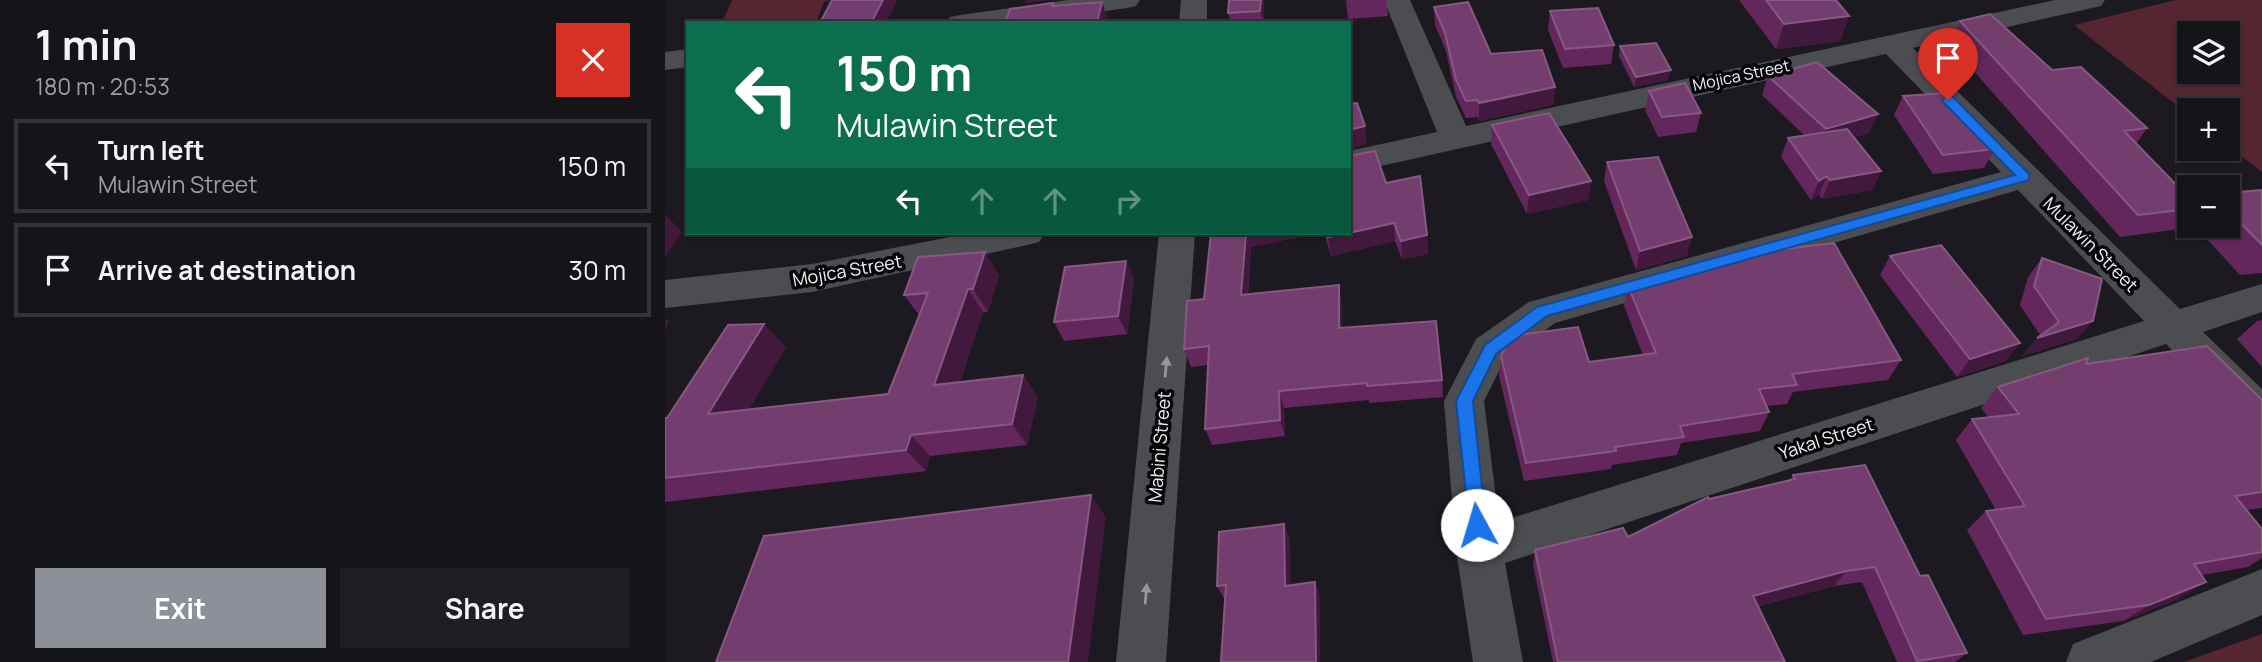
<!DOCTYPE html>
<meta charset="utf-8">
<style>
body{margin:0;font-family:Manrope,sans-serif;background:#1e1d21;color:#f1f3f6;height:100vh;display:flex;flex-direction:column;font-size:26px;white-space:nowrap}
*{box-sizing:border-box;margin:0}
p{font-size:23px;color:#9d9ea2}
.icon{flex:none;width:38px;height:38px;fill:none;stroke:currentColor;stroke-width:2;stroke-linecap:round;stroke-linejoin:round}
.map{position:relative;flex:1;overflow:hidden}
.details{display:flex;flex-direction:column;background:#151418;width:665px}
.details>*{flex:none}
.top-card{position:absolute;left:21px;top:21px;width:665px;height:214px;border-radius:0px;box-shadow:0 2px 5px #0004,0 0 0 2px #343337;background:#0b6e4f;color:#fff;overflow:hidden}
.buttons{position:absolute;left:1512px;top:21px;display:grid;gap:14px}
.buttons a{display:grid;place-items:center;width:63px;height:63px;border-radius:0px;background:#151418;box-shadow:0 2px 5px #0004,0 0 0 2px #343337;font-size:35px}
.pin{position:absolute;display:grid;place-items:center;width:60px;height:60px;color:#fff;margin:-72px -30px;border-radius:50% 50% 50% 0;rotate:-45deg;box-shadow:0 0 7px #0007}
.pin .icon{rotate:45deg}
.me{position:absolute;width:77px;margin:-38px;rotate:354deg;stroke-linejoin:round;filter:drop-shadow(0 0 5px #0008)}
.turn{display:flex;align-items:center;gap:24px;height:147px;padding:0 35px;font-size:32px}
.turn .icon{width:91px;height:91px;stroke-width:2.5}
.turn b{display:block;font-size:49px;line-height:60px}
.lanes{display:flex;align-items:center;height:66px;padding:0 35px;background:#0003;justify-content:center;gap:35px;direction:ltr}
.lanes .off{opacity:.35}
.round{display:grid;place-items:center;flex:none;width:74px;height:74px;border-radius:0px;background:#1e1d21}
.summary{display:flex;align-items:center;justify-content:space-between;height:119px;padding:0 35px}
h1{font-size:42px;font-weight:700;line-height:52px}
.action{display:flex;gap:14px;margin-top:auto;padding:14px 35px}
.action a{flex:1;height:80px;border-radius:0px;background:#8c9099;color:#fff;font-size:28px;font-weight:700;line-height:80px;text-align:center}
.action a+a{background:#1e1d21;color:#f1f3f6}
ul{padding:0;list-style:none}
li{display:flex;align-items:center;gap:21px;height:94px;margin:0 14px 10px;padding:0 21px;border:4px solid #343337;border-radius:0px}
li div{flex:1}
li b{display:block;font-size:26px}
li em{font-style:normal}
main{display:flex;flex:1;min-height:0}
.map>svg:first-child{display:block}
.green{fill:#552532;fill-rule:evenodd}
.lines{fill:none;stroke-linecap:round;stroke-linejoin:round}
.minor{fill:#4c4d50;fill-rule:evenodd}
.wall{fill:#64275c}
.shaded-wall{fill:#41193d}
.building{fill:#733d6d;stroke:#875882;stroke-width:2}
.oneway{fill:#96969a}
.route{fill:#1a73e8;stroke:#114b97;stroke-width:2}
.labels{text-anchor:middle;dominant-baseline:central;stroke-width:7;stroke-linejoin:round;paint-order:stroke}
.far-street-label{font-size:16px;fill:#f1eff4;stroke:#060608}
.street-label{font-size:18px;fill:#f1eff4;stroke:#060608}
</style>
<main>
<section class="details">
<div class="summary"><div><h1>1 min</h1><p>180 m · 20:53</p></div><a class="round" style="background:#d93025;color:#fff"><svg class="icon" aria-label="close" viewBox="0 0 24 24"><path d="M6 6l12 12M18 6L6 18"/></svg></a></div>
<ul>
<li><svg class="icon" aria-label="left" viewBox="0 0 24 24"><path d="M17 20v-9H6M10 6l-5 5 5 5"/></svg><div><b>Turn left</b><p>Mulawin Street</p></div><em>150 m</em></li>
<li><svg class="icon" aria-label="arrive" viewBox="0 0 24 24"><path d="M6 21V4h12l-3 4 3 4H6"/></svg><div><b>Arrive at destination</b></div><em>30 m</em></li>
</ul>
<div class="action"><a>Exit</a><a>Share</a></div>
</section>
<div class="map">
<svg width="1597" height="662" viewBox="0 0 1597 662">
<rect width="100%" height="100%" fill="#1c1a20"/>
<!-- green -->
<path class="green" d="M67 0H166L159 2 151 23H57Z
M1511 0H1597V172L1563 146V110H1524V115L1409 25ZM1563 33V72H1524V33Z
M1597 634V662H1519Z"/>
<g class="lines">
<!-- minor -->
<path class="minor" d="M403 0H475L471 6 462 8 356 23H281L285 17 295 15Z
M516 0H542V23H514Z
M719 0H745L801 126 1390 0H1440L1436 6 1427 8 1248 48 1515 309 1597 284V312L1538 332 1597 389V433L1582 428 1501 344 840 563 858 662H808L791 550 779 401 811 339 864 302 1336 172 1221 54 684 173V151L772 132ZM1353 190 1479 321 834 522 819 401 839 361 890 323Z
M23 49V67L0 70V52Z
M305 233H380L374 242 362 245 147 292 0 308V280L147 264Z
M494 233H530L501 662H451Z
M1597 569V615L1486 662H1401L1408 644Z"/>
</g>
<!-- wall -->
<path class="wall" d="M564 0H599V23H566L563 13Z
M681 0H721L723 16 683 19Z
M1074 0H1171L1184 16 1175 41 1111 49Z
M769 7 826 54 890 87 888 105 814 121 813 117 801 118 791 97 781 51 770 25Z
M885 11 949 45 946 64 898 68 883 30Z
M1295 21 1482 128 1471 144 1524 198V218L1514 229 1455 237 1284 43Z
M955 46 1003 80 969 87 954 56Z
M1103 76 1204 133 1189 137 1216 171 1207 190 1157 199 1154 195 1146 200 1116 157 1123 138 1139 135 1097 95Z
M984 91 1036 113 1031 132 993 137 980 110Z
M1238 96 1330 149 1319 168 1268 174 1229 115Z
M827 125 926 181 923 200 862 214 826 144Z
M942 162 1022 256 971 270 939 181Z
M721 183 762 235 763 254 737 259 730 241 666 256 659 233H684Z
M1597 190V273L1575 275 1530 226H1563V193Z
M188 233H224L191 236Z
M546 233H654L586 247 583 295 677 303V328L777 380 778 397 704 403V400L619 408 620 436 547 445 540 429 543 365 526 367 519 349 539 299Z
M320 252 334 276 323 312H318L295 382 358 375 373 397 362 445 265 456 261 471 0 502V418H2L121 347 84 409 223 394 254 315 239 295Z
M1093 252 1236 360 1223 380 1128 392 1122 404 1101 406 1104 412 1095 431 1016 443 1012 455 947 465 946 469 859 481 834 376 836 356 924 362 978 355 959 306 963 286Z
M1225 256 1341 361 1292 377 1215 275Z
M1377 258 1412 339 1357 356 1375 335 1355 305 1363 277Z
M461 261 469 279 462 334 399 341 389 322Z
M1597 320V367L1572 339 1592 321Z
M1421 364 1597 400V508L1581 510 1597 529V558L1583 567 1537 575 1513 599 1458 621 1358 635 1302 530 1321 511 1331 510 1291 440 1307 419 1323 417 1316 408 1333 387Z
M1128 475 1255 576 1302 653 1290 662H1232L1197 582 1169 586 1094 606 1120 662H888L868 565 870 550 963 537 1044 499 1125 480Z
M619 524 625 540V585L650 582 655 597V662H556L560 600 552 586Z"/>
<!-- shaded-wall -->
<path class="shaded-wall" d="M218 0H231L232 1 221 23H206Z
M360 0H384L361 3Z
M596 0H599V23L595 11Z
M437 2 443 19 442 23H432Z
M1184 16 1175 41 1111 49 1119 24Z
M1006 70 1003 80 969 87 971 77Z
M890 87 888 105 814 121V103Z
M1213 114 1204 133 1153 149 1161 129Z
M700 126 702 144 684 149V130Z
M1216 171 1207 190 1157 199 1165 180Z
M1162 176 1154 195 1146 200 1154 181Z
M926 181 923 200 862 214 864 195Z
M0 214 17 232 0 257Z
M729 223 730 241 666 256 663 237Z
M581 233H654L586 247 581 313 576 295Z
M762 235 763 254 737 259 736 241Z
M1027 237 1022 256 971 270 975 251Z
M320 252 334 276 323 312 308 289Z
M461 261 469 279 462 334 453 316Z
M674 285 677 303V346L674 328Z
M303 289 318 312 287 406 269 385Z
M0 318 4 322 0 330Z
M1428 321 1412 339 1357 356 1372 338Z
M99 324 121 347 69 435 43 414Z
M1355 343 1341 361 1292 377 1305 359Z
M358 375 373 397 362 445 347 424Z
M614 391 619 408 620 436 615 420Z
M246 435 265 456 261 471 241 450Z
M426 495 441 517 423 662H403Z
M619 524 625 540 626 600 620 586Z
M1181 571 1169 586 1079 610 1088 596Z
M650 582 655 597V662H651Z
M1541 582 1513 599 1458 621 1484 605Z"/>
<!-- building -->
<path class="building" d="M167 0H218L206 23H155Z
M564 0H596L595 11 563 13Z
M1101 0H1171L1184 16 1119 24Z
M437 2 432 23H340L345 9 388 3 387 6Z
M803 2 826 54 877 50 890 87 814 103 813 100 801 101 791 80 780 33 769 7Z
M933 8 949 45 900 49 885 11Z
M1325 14 1387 70 1416 67 1482 128 1459 131 1524 198V209L1473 215 1295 21Z
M991 43 1006 70 971 77 955 46Z
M1152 62 1213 114 1161 129 1103 76Z
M1020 83 1036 113 997 117 984 91Z
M1283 93 1299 108 1330 149 1278 155 1238 96Z
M692 103 700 126 684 130V104Z
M884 113 926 181 864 195 827 125Z
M1182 129 1216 171 1165 180 1162 176 1154 181 1123 138Z
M710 151 721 183 755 176 762 235 736 241 729 223 684 233V156Z
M993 157 1027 237 975 251 942 162Z
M1597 190V245L1563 210V193Z
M546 233H581L576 295 674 285V328L771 321 777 380 702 386V383L614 391 615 420 540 429 544 346 519 349 522 301 539 299Z
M662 233H684L663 237Z
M1169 243 1236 360 1127 374 1132 385 1094 389 1104 412 1015 426 1019 437 950 447 951 451 861 463 836 356 842 343 853 335 913 327 924 362 991 353 963 286 1092 249 1093 252Z
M1276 245 1355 343 1305 359 1225 256Z
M320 252 308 289H303L269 385 358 375 347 424 246 435 241 450 0 478V418H2L63 325 99 324 43 414 223 394 263 293 239 295 253 257Z
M1377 258 1437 279 1428 321 1372 338 1394 322 1369 286Z
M461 261 453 316 389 322 400 267Z
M1542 346 1597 400V492L1570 496 1597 529V552L1529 564 1541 582 1484 605 1381 619 1321 511 1360 506 1307 419 1354 414 1333 387 1423 358 1421 364Z
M1200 465 1255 576 1263 575 1302 653 1252 661 1210 567 1181 571 1088 596 1120 662H893L870 550 958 528 963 537 1043 497 1044 499 1130 479 1128 475Z
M426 495 403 662H51L99 536Z
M619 524 620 586 650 582 651 662H556L561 585 552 586 554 532Z"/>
<!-- one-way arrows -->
<defs><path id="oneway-solid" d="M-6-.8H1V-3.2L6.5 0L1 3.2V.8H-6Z" transform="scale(1.75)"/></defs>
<g class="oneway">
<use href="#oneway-solid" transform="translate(501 367) rotate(-85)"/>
<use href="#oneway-solid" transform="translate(481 594) rotate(-85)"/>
</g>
<!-- route -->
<path class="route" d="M1283 96 1288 97 1364 174V180L882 316 831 354 808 401 821 525 818 531 812 534 805 531 791 401 820 345 872 307 1350 175 1279 103 1277 100Z"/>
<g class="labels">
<!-- far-street labels -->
<g class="far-street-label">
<text transform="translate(1076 75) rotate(-12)">Mojica Street</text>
</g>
<!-- street labels -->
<g class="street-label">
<text transform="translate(1426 244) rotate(45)">Mulawin Street</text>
<text transform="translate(182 270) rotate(-10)">Mojica Street</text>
<text transform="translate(1161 438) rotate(-18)">Yakal Street</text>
<text transform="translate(494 447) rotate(-85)">Mabini Street</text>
</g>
</g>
</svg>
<div class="buttons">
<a><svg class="icon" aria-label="layers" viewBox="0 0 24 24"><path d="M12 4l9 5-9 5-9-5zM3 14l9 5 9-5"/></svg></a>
<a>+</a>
<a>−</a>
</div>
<div class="pin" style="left:1283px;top:100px;background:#d93025"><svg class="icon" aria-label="arrive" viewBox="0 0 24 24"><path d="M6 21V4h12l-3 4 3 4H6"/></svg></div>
<svg class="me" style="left:812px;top:525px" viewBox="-20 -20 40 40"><circle r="19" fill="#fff"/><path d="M0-13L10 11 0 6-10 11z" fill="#1a73e8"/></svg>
<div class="top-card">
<div class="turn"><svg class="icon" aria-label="left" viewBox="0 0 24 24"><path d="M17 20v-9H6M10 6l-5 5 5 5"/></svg><div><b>150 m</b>Mulawin Street</div></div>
<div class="lanes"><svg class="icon" aria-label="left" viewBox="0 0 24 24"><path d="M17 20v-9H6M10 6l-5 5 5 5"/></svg><svg class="icon off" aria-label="ahead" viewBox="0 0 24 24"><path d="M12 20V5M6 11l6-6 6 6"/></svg><svg class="icon off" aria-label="ahead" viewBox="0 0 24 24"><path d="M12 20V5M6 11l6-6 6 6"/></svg><svg class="icon off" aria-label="right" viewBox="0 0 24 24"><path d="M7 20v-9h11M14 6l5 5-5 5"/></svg></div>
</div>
</div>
</main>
